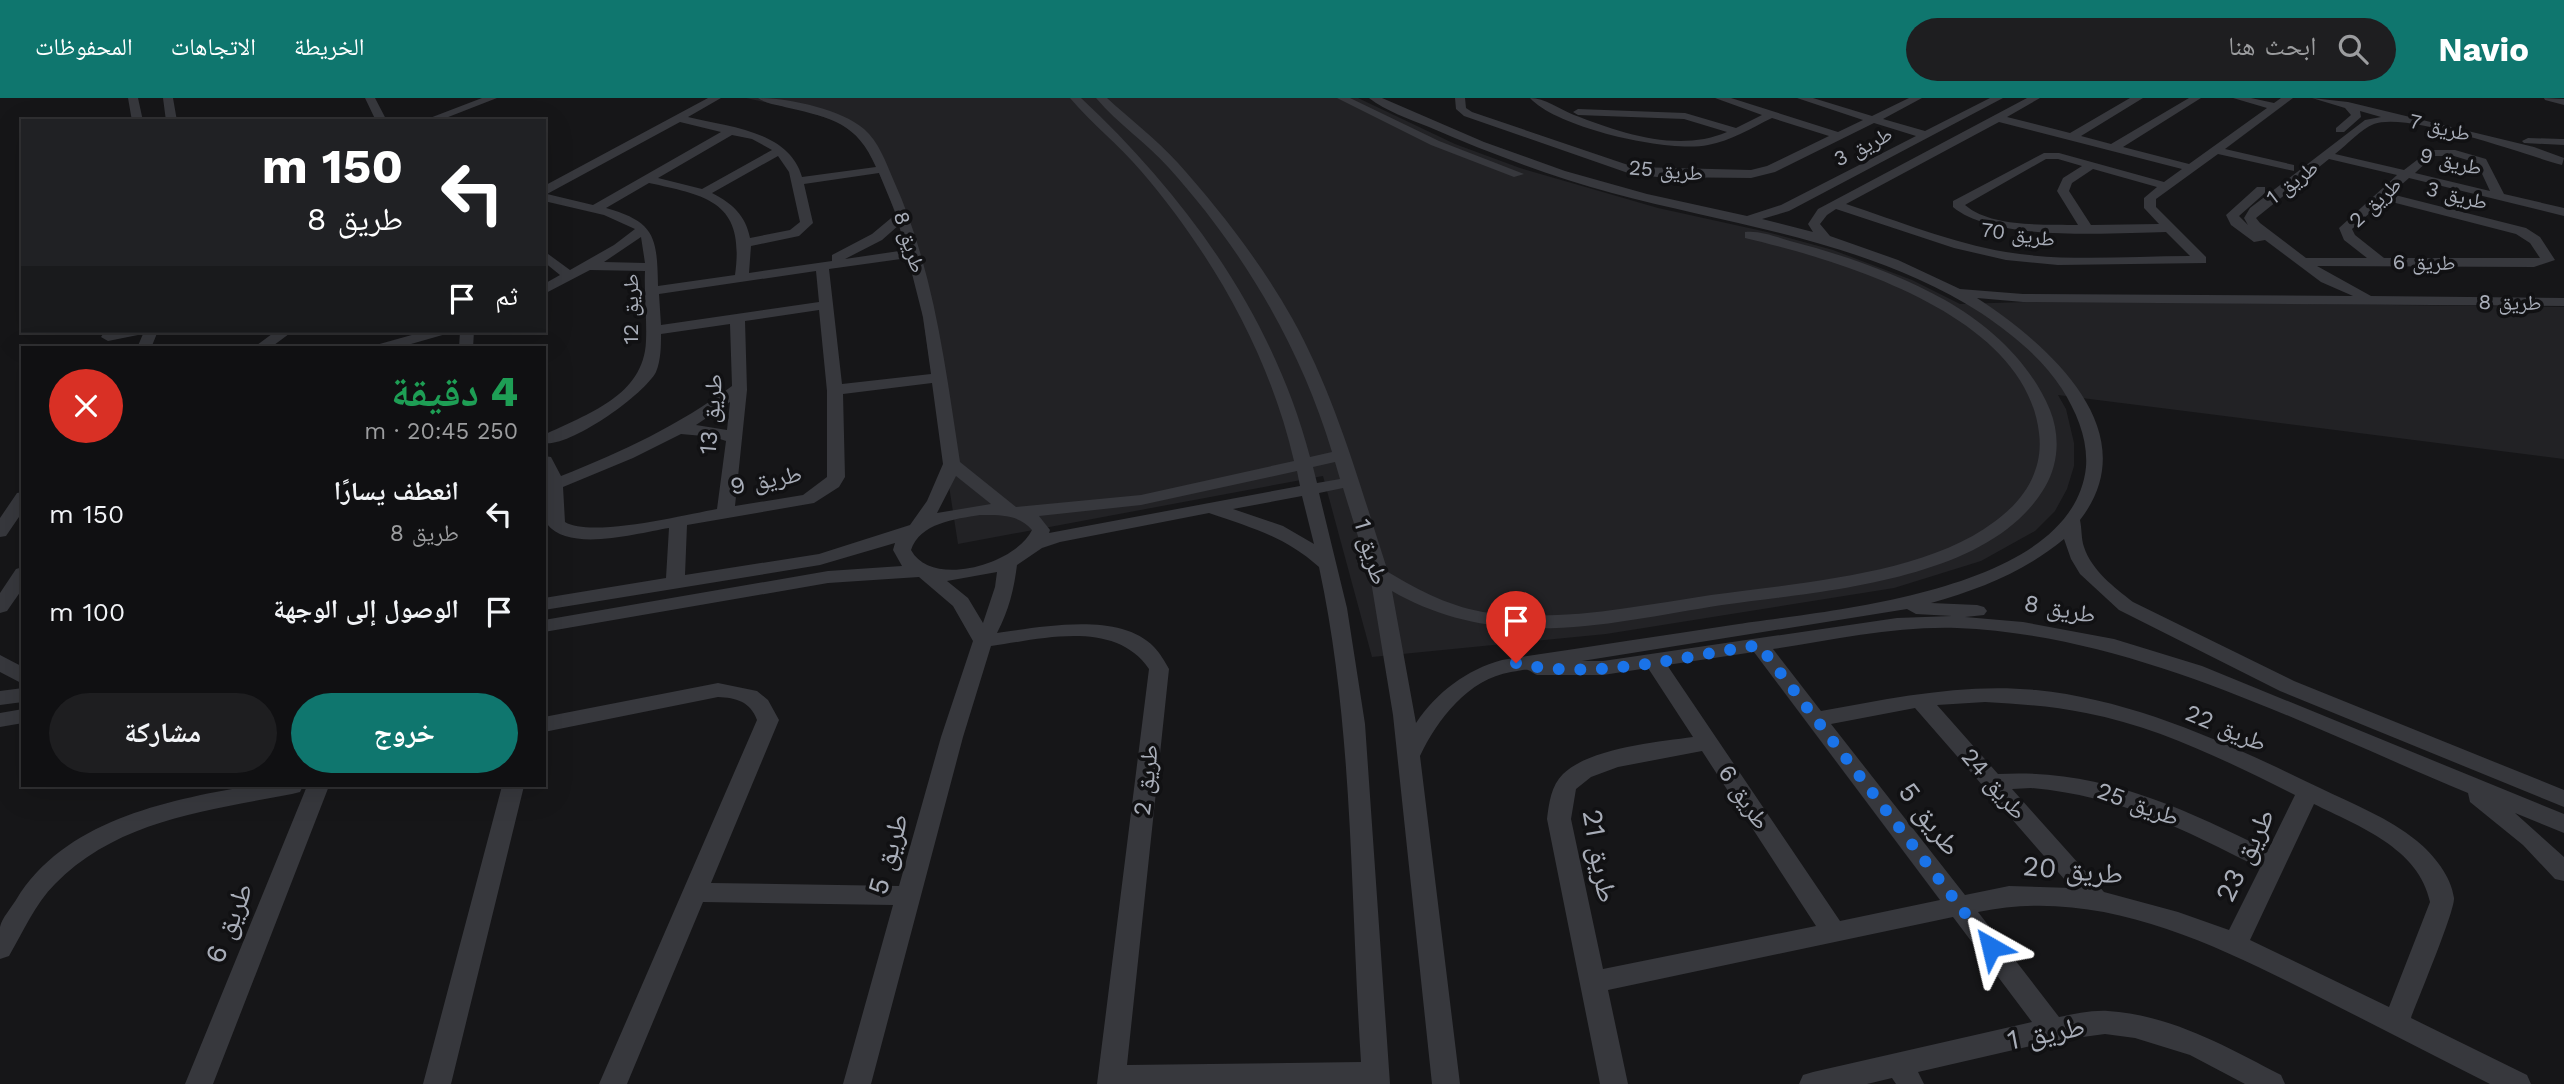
<!DOCTYPE html>
<html lang="ar">
<meta charset="utf-8">
<style>
body{margin:0;font-family:"Work Sans","Noto Naskh Arabic",sans-serif;background:#1e1e20;color:#f1f3f6;direction:rtl;height:100vh;display:flex;flex-direction:column;font-size:26px;white-space:nowrap}
*{box-sizing:border-box;margin:0}
p{font-size:23px;color:#9c9d9f}
.icon{flex:none;width:38px;height:38px;fill:none;stroke:currentColor;stroke-width:2;stroke-linecap:round;stroke-linejoin:round}
.map{position:relative;flex:1;overflow:hidden;direction:ltr}
.side{position:absolute;left:21px;top:248px;width:525px;height:441px;display:flex;flex-direction:column;background:#101012;border-radius:0px;box-shadow:0 7px 28px #0002,0 0 0 2px #303032;direction:rtl}
.side>*{flex:none}
.guide{position:absolute;left:21px;top:21px;width:525px;height:214px;border-radius:0px;box-shadow:0 7px 28px #0002,0 0 0 2px #303032;direction:rtl;background:#202124;color:#fff;overflow:hidden}
.pin{position:absolute;display:grid;place-items:center;width:60px;height:60px;color:#fff;margin:-72px -30px;border-radius:50% 50% 50% 0;rotate:-45deg;box-shadow:0 0 7px #0007}
.pin .icon{rotate:45deg}
.me{position:absolute;width:77px;margin:-38px;rotate:323deg;stroke-linejoin:round;filter:drop-shadow(0 0 5px #0008)}
.turn{display:flex;align-items:center;gap:24px;height:147px;padding:0 28px;font-size:32px}
.turn .icon{width:91px;height:91px;stroke-width:2.5}
.turn b{display:block;font-size:49px;line-height:60px}
.then{display:flex;align-items:center;height:66px;padding:0 28px;background:#0003;gap:14px;font-size:26px}
.round{display:grid;place-items:center;flex:none;width:74px;height:74px;border-radius:37px;background:#1e1e20}
.headline{display:flex;align-items:center;justify-content:space-between;height:119px;padding:0 28px}
h1{font-size:42px;font-weight:800;line-height:52px;color:#1e9e55}
.action{display:flex;gap:14px;margin-top:auto;padding:14px 28px}
.action a{flex:1;height:80px;border-radius:42px;background:#0f766e;color:#fff;font-size:28px;font-weight:800;line-height:80px;text-align:center}
.action a+a{background:#1e1e20;color:#f1f3f6}
ul{padding:0;list-style:none}
li{display:flex;align-items:center;gap:21px;height:98px;padding:0 28px}
li div{flex:1}
li b{display:block;font-size:26px}
li em{font-style:normal}
header{display:flex;align-items:center;gap:42px;box-sizing:border-box;height:98px;padding:0 35px;background:#0f766e;color:#fff}
header strong{font-size:33px}
nav{display:flex;gap:38px;margin-inline-start:auto;font-size:24px}
.search{width:490px;height:63px;background:#1e1e20;display:flex;align-items:center;gap:18px;box-sizing:border-box;padding:0 24px;border-radius:38px;color:#9c9d9f;font-size:26px}
.map>svg:first-child{display:block}
.built{fill:#222225}
.lines{fill:none;stroke-linecap:round;stroke-linejoin:round}
.minor{fill:#37383d;fill-rule:evenodd}
.route{stroke:#1a73e8;stroke-width:12;stroke-dasharray:0 21.6}
.labels{text-anchor:middle;dominant-baseline:central;stroke-width:7;stroke-linejoin:round;paint-order:stroke}
.far-street-label{font-size:21px;fill:#a8adb8;stroke:#111113}
.street-label{font-size:24px;fill:#a8adb8;stroke:#111113}
.near-street-label{font-size:28px;fill:#a8adb8;stroke:#111113}
</style>
<header>
<strong>Navio</strong>
<div class="search"><svg class="icon" aria-label="search" viewBox="0 0 24 24"><circle cx="10" cy="10" r="6"/><path d="M15 15l6 6"/></svg>ابحث هنا</div>
<nav><a>الخريطة</a><a>الاتجاهات</a><a>المحفوظات</a></nav>
</header>
<div class="map">
<svg width="2564" height="986" viewBox="0 0 2564 986">
<rect width="100%" height="100%" fill="#161618"/>
<!-- built -->
<path class="built" d="M746 0H1358L1455 46 1520 70 1658 110 1767 134 1833 152 1912 182 1960 206 2064 203 2564 209V361L2058 297 2066 311 2074 345V368L2067 391 2055 413 2035 433 1981 463 1894 490 1606 536 1372 559 1323 378 958 446 918 188 888 94 863 42 838 24 806 13Z"/>
<g class="lines">
<!-- minor -->
<path class="minor" d="M128 0H138L143 23H132Z
M163 0H173L177 23H166Z
M365 0H375L387 23H376Z
M482 0H497L438 23H422Z
M708 0H721L688 19C727 29 789 32 802 79L876 69C857 25 832 20 789 10 779 7 766 6 758 0 788 0 841 11 864 31 879 44 886 65 893 81 934 171 945 267 960 364L1016 409 1141 397 1294 363C1269 255 1212 156 1141 73 1119 47 1092 26 1070 0H1081C1186 98 1273 218 1310 359L1332 354C1300 248 1243 152 1169 70 1147 45 1118 26 1096 0H1107C1130 21 1157 42 1178 65 1220 112 1261 165 1292 220 1336 299 1360 388 1388 474 1420 493 1452 510 1490 515 1564 524 1638 508 1711 497 1796 485 1924 477 1994 424 2023 403 2044 373 2039 335 2026 217 1842 163 1745 140V134C1759 132 1777 139 1790 143 1844 157 1896 175 1945 202 1989 227 2030 264 2050 312 2060 337 2059 365 2045 389 1990 484 1820 493 1722 507 1657 517 1589 533 1523 530 1477 528 1431 516 1392 493L1416 625C1437 594 1466 572 1502 562 1579 550 1655 539 1732 527 1826 512 2073 495 2086 369 2088 341 2077 315 2062 291 2042 260 2012 236 1981 215 1868 143 1739 129 1612 95 1550 78 1489 55 1429 29 1409 21 1386 13 1369 0H1382L1484 44 1565 73 1647 96 1747 118 1781 107 1916 38 1874 25 1775 74 1751 80 1657 79 1628 75 1464 18 1456 11 1455 0H1465L1466 10 1472 14 1634 69 1751 72 1767 68 1829 38 1772 20C1751 30 1731 43 1708 47 1668 55 1557 30 1530 0 1545 0 1559 11 1574 17 1621 35 1678 55 1727 34L1684 21 1578 17 1573 14 1578 11 1685 15 1736 30 1762 17 1715 0H1731L1838 34 1863 22 1797 0H1813L1872 18 1909 0H1922L1883 21 1925 33 1990 0H2003L1789 113 1762 121 1813 134 1808 126 1818 111 2027 0H2040L2007 19 2070 35 2130 0H2143L2081 38 2111 46 2189 0H2201L2123 49 2189 66 2267 10 2233 0H2251L2274 5 2281 0H2293L2225 51 2294 67V73L2218 56 2156 101V109L2206 159V165L2058 167 2006 162 1954 150 1836 111 1827 117 1820 126 1830 138 1898 162 1960 191 2023 196 2353 198 2321 184 2265 142 2254 144 2231 127 2226 117 2257 89H2265V95L2239 118 2248 127 2244 120 2250 110 2365 22 2381 19 2360 13 2361 19 2344 34H2336V30L2351 17 2345 10 2312 0 2348 4 2534 49 2564 60 2562 67C2522 56 2409 14 2374 26 2361 31 2347 47 2335 56L2404 72 2430 52H2455L2486 61 2504 96 2564 110V118L2409 80 2391 96 2526 130 2540 139 2555 162 2534 169 2317 168 2371 198 2564 200V208L2023 204 1977 200C2046 245 2149 333 2080 422 2082 431 2081 440 2084 449 2092 473 2114 489 2133 504L2294 583 2564 692V709L2280 593 2119 512 2080 476 2071 461 2064 441C2024 474 1980 491 1931 505L1977 507 1984 509 1987 513 1984 517 1965 519 2023 524 2114 541 2202 568 2564 716V735L2515 715 2564 759V783L2555 781 2523 747 2470 704 2468 695C2306 628 2135 537 1957 530 1895 528 1833 542 1773 551L1821 613C1893 600 1963 585 2036 592 2136 602 2231 647 2320 690 2353 706 2389 720 2417 743 2434 757 2451 778 2454 800 2455 813 2418 901 2411 920L2527 977 2531 986H2490C2434 958 2379 929 2323 901 2216 847 2101 788 1978 814L2059 919C2075 916 2092 912 2108 913 2171 917 2227 949 2281 977L2285 986H2245L2190 957 2135 940 2105 936 2053 943 1918 974 1924 986H1896L1892 980 1867 986H1799L1803 977 1813 974 2032 924 1953 819 1608 892 1628 986H1600L1547 721C1549 705 1551 688 1563 676 1590 650 1657 644 1693 639L1648 570 1603 577H1537C1534 576 1531 573 1528 572 1524 571 1515 574 1511 574 1468 581 1437 622 1420 658L1460 986H1432L1393 617 1370 477 1343 390 1319 395 1347 510 1365 626 1390 986H1097L1149 571C1115 521 1042 541 991 548L963 639 871 986H843L893 807 703 804 627 986H599L757 622C750 603 736 600 718 599L544 634V619L718 585 757 593 768 602 779 622 711 785 899 788 941 639 973 543 953 508 919 479 828 485 544 534V522L828 473 902 468 893 452 895 445 820 467 544 512V500L666 480 669 430C638 435 569 455 547 426L544 358 551 359 561 378C622 354 679 327 732 288L730 226 661 236C661 248 661 262 656 274 644 297 569 350 544 345V337C587 316 644 298 646 243 647 221 644 196 645 173L590 172 544 196V186L560 177 544 164V153L570 172 614 147 635 131 604 117 544 103V88ZM680 24 721 34 593 107 547 96ZM1999 24 2182 71 2164 84 2059 55H2044L1953 103V109C1994 144 2112 135 2166 134L2190 158C2129 158 2066 164 2006 154 1952 145 1898 123 1846 106ZM732 37 752 41 772 52 702 91 658 80ZM778 58 789 74 800 124 790 132 750 140C746 118 732 105 712 95ZM2433 58H2454L2477 65 2490 93 2415 75ZM2046 61H2058L2082 68 2063 80 2057 93 2078 127C2044 126 1992 130 1965 107ZM2329 61 2397 77 2339 130 2344 142 2367 160H2306L2260 125 2256 120ZM2093 71 2157 89 2144 100V110L2159 126 2091 127 2069 93 2072 85ZM879 75 896 116 872 136 832 157V163L749 175 751 148 799 138 813 125 804 86ZM649 85C710 98 745 105 735 177L658 188C657 140 656 124 606 110ZM2384 102 2516 136 2530 145 2540 160H2384L2355 137 2352 131ZM899 127 906 152 845 161 882 142ZM641 139 645 165 604 164ZM908 160 923 219 931 276 842 286 829 171ZM816 173 819 204 661 227 659 196ZM819 212 827 293V379L803 397 735 408 747 292 745 223ZM932 285 943 366 927 403 910 427 819 456 685 477 687 427 814 405 839 389 845 379 843 296ZM730 304 727 332 696 327ZM681 336 714 339 726 343 717 411C684 417 591 440 565 424L563 389 633 360ZM1335 364 1340 381 1317 385 1313 369ZM1297 373 1300 388 1049 435 1050 432 1039 418 1141 407ZM956 378 991 406 937 415ZM1302 398 1314 446 1283 428 1233 411ZM1209 415C1252 430 1284 438 1319 469 1354 632 1350 798 1361 964L1127 967 1169 571C1165 564 1160 555 1154 549 1120 513 1041 529 997 535 1009 512 1014 491 1017 467L1042 450 1060 444ZM980 417C999 417 1019 416 1032 432 1016 466 932 491 911 452 920 425 955 421 980 417ZM997 474 995 489 983 525 968 500 947 483ZM1907 511 1916 516 1952 518 1897 520 1603 563H1582ZM1754 554 1940 802 1840 823 1667 567ZM1985 604C2019 606 2052 608 2086 615 2159 629 2229 664 2295 697L2268 752C2180 709 2099 670 1998 676L1937 607ZM1915 610 2072 790 2009 788 1965 797 1831 626ZM1702 653 1816 828 1603 871 1571 721 1576 691 1591 679 1618 669ZM2031 690C2120 698 2182 731 2260 770L2229 832 2178 814 2104 794 2012 691ZM2314 706C2358 728 2419 750 2430 804L2389 909 2250 842Z
M1337 0H1350L1439 43 1524 76 1514 79 1431 47Z
M2544 0 2564 1V7L2545 2Z
M2528 40 2561 41H2564V47L2524 45 2522 43Z
M117 233H158L151 250H137L143 236 108 243 101 239 103 236Z
M276 233H293L270 250H253Z
M426 233H448L446 236 397 250H374L376 247Z
M460 233H474L473 250H459Z
M23 394V413L6 438 0 439V420L17 395Z
M23 469V490L7 513 0 515V495L16 471Z
M0 557 23 569V586L0 574Z
M23 590V604L0 607V593Z
M23 611V625L0 629V615Z
M248 688H303L300 694 292 696C209 712 117 722 55 786 35 806 23 834 9 858L0 861C0 851 0 839 0 829 2 820 11 810 16 802 64 723 164 703 248 688Z
M307 688H329L213 986H185Z
M502 688H524L451 986H423Z"/>
</g>
<g class="lines">
<!-- route -->
<path class="route" d="M1516 565C1593 583 1681 559 1759 547L1991 849"/>
</g>
<g class="labels">
<!-- far-street labels -->
<g class="far-street-label">
<text transform="translate(2440 29) rotate(13)">طريق 7</text>
<text transform="translate(1863 48) rotate(-27)">طريق 3</text>
<text transform="translate(2451 63) rotate(13)">طريق 9</text>
<text transform="translate(1666 72) rotate(5)">طريق 25</text>
<text transform="translate(2292 84) rotate(-37)">طريق 1</text>
<text transform="translate(2457 97) rotate(14)">طريق 3</text>
<text transform="translate(2375 104) rotate(-43)">طريق 2</text>
<text transform="translate(2018 136) rotate(8)">طريق 70</text>
<text transform="translate(910 144) rotate(73)">طريق 8</text>
<text transform="translate(2424 164) rotate(1)">طريق 6</text>
<text transform="translate(2510 204) rotate(1)">طريق 8</text>
<text transform="translate(630 211) rotate(-90)">طريق 12</text>
</g>
<!-- street labels -->
<g class="street-label">
<text transform="translate(711 316) rotate(-85)">طريق 13</text>
<text transform="translate(766 382) rotate(-11)">طريق 9</text>
<text transform="translate(1371 454) rotate(74)">طريق 1</text>
<text transform="translate(2060 511) rotate(10)">طريق 8</text>
<text transform="translate(2226 630) rotate(23)">طريق 22</text>
<text transform="translate(1146 682) rotate(-83)">طريق 2</text>
<text transform="translate(1994 686) rotate(49)">طريق 24</text>
<text transform="translate(1744 699) rotate(56)">طريق 6</text>
<text transform="translate(2138 706) rotate(20)">طريق 25</text>
</g>
<!-- near-street labels -->
<g class="near-street-label">
<text transform="translate(1930 721) rotate(53)">طريق 5</text>
<text transform="translate(888 756) rotate(-74)">طريق 5</text>
<text transform="translate(2245 757) rotate(-64)">طريق 23</text>
<text transform="translate(1600 758) rotate(80)">طريق 21</text>
<text transform="translate(2073 772) rotate(5)">طريق 20</text>
<text transform="translate(229 825) rotate(-68)">طريق 6</text>
<text transform="translate(2046 935) rotate(-11)">طريق 1</text>
</g>
</g>
</svg>
<div class="pin" style="left:1516px;top:565px;background:#d93025"><svg class="icon" aria-label="arrive" viewBox="0 0 24 24"><path d="M6 21V4h12l-3 4 3 4H6"/></svg></div>
<svg class="me" style="left:1991px;top:849px" viewBox="-20 -20 40 40"><path d="M0-17L14 15 0 8-14 15z" fill="#1a73e8" stroke="#fff" stroke-width="4"/></svg>
<div class="guide">
<div class="turn"><svg class="icon" aria-label="left" viewBox="0 0 24 24"><path d="M17 20v-9H6M10 6l-5 5 5 5"/></svg><div><b>150 m</b>طريق 8</div></div>
<div class="then">ثم<svg class="icon" aria-label="arrive" viewBox="0 0 24 24"><path d="M6 21V4h12l-3 4 3 4H6"/></svg></div>
</div>
<section class="side">
<div class="headline"><div><h1>4 دقيقة</h1><p>250 m · 20:45</p></div><a class="round" style="background:#d93025;color:#fff"><svg class="icon" aria-label="close" viewBox="0 0 24 24"><path d="M6 6l12 12M18 6L6 18"/></svg></a></div>
<ul>
<li><svg class="icon" aria-label="left" viewBox="0 0 24 24"><path d="M17 20v-9H6M10 6l-5 5 5 5"/></svg><div><b>انعطف يسارًا</b><p>طريق 8</p></div><em>150 m</em></li>
<li><svg class="icon" aria-label="arrive" viewBox="0 0 24 24"><path d="M6 21V4h12l-3 4 3 4H6"/></svg><div><b>الوصول إلى الوجهة</b></div><em>100 m</em></li>
</ul>
<div class="action"><a>خروج</a><a>مشاركة</a></div>
</section>
</div>
